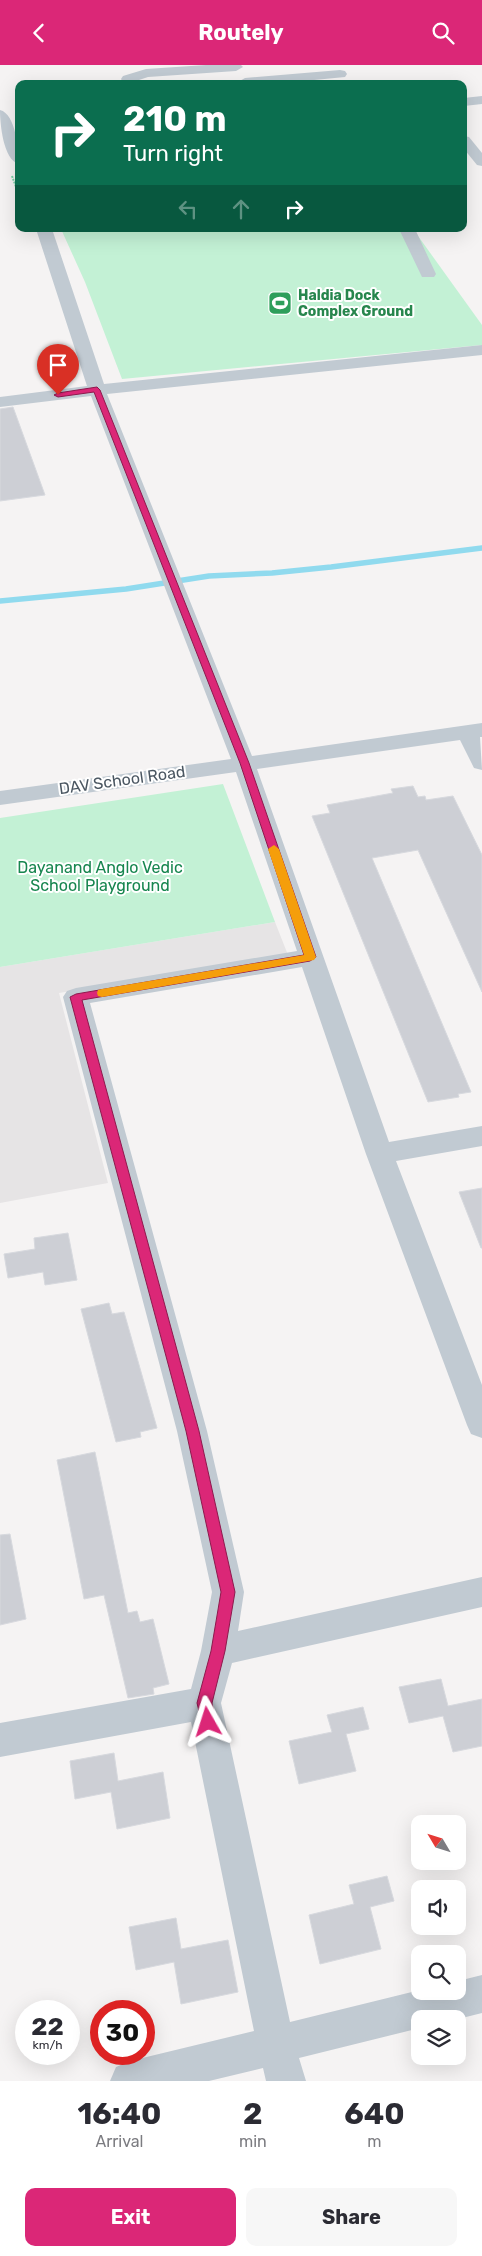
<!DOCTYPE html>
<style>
body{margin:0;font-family:Rubik,sans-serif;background:#f7f7f7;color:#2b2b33;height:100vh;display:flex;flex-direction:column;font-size:19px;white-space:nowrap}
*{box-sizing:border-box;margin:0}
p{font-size:16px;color:#7c7c81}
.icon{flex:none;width:28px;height:28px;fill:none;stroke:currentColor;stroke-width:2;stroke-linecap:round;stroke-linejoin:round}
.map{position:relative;height:2016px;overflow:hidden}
.details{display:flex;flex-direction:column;background:#fff;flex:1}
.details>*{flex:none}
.top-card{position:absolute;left:15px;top:15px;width:452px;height:152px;border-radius:10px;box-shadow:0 5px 20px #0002;background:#0b6e4f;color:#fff;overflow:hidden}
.needle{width:32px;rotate:308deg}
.buttons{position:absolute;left:411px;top:1750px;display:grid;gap:10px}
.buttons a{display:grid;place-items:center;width:55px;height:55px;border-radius:10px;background:#fff;box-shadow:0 5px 20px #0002;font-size:25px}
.speed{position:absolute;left:15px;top:1935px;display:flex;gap:10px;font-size:25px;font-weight:700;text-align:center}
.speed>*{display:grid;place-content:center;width:65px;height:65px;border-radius:50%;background:#fff;box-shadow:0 5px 20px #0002;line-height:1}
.speed small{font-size:12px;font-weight:400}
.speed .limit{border:8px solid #d22;background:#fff;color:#111}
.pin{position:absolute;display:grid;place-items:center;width:42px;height:42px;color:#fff;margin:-51px -21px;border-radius:50% 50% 50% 0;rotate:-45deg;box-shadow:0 0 5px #0007}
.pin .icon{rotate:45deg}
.me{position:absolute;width:55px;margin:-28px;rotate:354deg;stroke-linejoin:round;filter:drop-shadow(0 0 4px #0008)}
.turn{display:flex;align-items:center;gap:18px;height:105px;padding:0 25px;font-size:22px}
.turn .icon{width:65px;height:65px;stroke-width:2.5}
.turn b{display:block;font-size:35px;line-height:42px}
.lanes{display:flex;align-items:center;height:48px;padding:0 25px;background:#0003;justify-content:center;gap:25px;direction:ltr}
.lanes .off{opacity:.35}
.eta{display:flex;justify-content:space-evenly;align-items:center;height:85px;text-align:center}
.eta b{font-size:30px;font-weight:700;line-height:35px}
.cta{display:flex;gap:10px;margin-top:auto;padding:10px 25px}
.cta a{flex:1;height:58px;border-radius:10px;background:#db2777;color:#fff;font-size:20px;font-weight:700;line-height:58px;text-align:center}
.cta a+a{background:#f7f7f7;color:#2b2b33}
header{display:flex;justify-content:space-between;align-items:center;height:65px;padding:0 25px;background:#db2777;color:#fff;font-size:22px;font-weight:700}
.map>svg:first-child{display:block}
.education{fill:#e6e4e5}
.green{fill:#c3f1d5}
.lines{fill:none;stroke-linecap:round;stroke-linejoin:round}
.stream{stroke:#90daee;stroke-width:5.5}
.building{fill:#cdcfd5;stroke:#d7d9de}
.path{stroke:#7ad0a6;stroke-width:2;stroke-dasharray:2 1;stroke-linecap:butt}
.minor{fill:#c1cad2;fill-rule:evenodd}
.route{fill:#db2777;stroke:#8e194d}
.slow{fill:#f59e0b}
.labels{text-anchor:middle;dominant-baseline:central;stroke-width:4;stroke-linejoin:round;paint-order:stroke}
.far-leisure-label{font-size:14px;font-weight:bold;fill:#27864d;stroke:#fff;text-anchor:start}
.street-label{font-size:16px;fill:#4a5661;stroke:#fff}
.park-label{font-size:16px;fill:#17864f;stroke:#fff}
</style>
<header><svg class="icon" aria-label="back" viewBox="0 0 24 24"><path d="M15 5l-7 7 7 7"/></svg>Routely<svg class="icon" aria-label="search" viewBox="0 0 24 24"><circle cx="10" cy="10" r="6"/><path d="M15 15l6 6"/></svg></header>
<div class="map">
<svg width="482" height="2016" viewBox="0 0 482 2016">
<rect width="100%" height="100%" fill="#f5f3f3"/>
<!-- education -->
<path class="education" d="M275 857 288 890 59 928 108 1118 0 1138V902Z"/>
<!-- green -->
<path class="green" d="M61 164H413L482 260V280L122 314 85 217Z
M223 719 275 857 0 902V753Z"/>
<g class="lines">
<!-- stream -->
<path class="stream" d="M0 536 126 524 209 511 272 508 331 502 482 483"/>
</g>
<!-- building -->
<path class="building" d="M13 342 45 430 0 436V344Z
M413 721 418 732 425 731 426 735 453 731 482 790V927L418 785 372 793 471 1027 458 1029 459 1032 428 1037 312 751 330 748 327 740 393 728 391 724Z
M482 1123V1183H481L459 1127Z
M68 1168 77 1215 45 1220 43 1207 8 1213 4 1189 35 1184 34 1173Z
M109 1238 112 1249 124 1247 157 1363 140 1367 141 1372 116 1377 81 1244Z
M95 1387 128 1548 137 1546 140 1557 153 1554 169 1619 153 1623 154 1629 128 1633 104 1530 84 1534 57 1395Z
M10 1469 26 1554 0 1560V1470Z
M441 1614 448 1641 482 1634V1681L453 1687 443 1651 409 1658 399 1622Z
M363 1642 369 1664 346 1669 356 1706 299 1719 289 1676 332 1667 327 1650Z
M114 1688 118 1716 163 1707 170 1753 117 1764 111 1727 75 1734 70 1696Z
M387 1811 394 1836 370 1842 381 1884 320 1899 309 1850 354 1839 349 1820Z
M176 1853 181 1884 228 1875 238 1927 181 1939 174 1897 136 1905 129 1862Z"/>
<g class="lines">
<!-- path -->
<path class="path" d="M12 111 19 130"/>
<!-- minor -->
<path class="minor" d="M206 0H241L243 2 236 6 148 12 136 16 138 19H124L121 14 123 11 146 4Z
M340 5 345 6 347 9 345 12 273 19H239L238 17 245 13Z
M482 31V39L464 41V33Z
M0 45C16 49 19 86 19 99 3 95 0 58 0 45Z
M464 71 469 72 482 88V101L477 100 464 84Z
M36 164H52L104 319 482 280V290L107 329 252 691 482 658V672H480L482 705 474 703 460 675 257 704 389 1077 482 1061V1081L396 1096 482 1320V1373L471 1369 467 1360 366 1089 302 902 90 938 207 1366 244 1527 238 1566 482 1512V1542L232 1598 221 1638 290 1957 420 1925 458 1926V1916L482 1910V1948L458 1954H420V1963L299 1993 306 2016H266L263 2003 209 2016H110L116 2002 130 1996 254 1966 191 1657 0 1692V1658L191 1624 201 1586 212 1527 177 1366 63 932 67 926 76 923 297 886 236 707 0 740V726L231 694 91 331 0 342V332L87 321Z
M399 164H415L436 209 434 212H422Z"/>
</g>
<!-- route -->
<path class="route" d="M97 322 100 325 249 698 316 892 310 896 82 935 199 1366 235 1527 225 1586 212 1638 216 1657 214 1662 208 1664 203 1662 197 1638 211 1586 221 1527 186 1366 70 932 76 929 304 890 240 698 94 327 58 332 54 330 58 328Z"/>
<!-- slow -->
<path class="slow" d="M274 780 279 784 316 892 314 895 102 932 98 931 97 928 98 925 102 924 304 890 268 784Z"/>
<!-- icons -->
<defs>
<g id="stadium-square" transform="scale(1.25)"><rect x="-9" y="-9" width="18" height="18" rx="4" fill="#2e9e5b" stroke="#fff"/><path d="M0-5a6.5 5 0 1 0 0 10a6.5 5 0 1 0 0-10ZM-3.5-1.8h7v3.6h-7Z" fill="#fff"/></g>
</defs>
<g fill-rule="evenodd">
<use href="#stadium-square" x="280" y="238"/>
</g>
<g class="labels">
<!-- far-leisure labels -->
<g class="far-leisure-label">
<text x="298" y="230">Haldia Dock<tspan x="298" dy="16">Complex Ground</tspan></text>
</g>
<!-- street labels -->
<g class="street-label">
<text transform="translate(122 715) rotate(-8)">DAV School Road</text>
</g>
<!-- park labels -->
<g class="park-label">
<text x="100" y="802">Dayanand Anglo Vedic<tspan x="100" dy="18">School Playground</tspan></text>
</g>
</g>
</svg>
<div class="buttons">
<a><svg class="needle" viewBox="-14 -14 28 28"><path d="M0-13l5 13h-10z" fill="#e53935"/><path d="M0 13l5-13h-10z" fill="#7c7c81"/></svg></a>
<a><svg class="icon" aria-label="sound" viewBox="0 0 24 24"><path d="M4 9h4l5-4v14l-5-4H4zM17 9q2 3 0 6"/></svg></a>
<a><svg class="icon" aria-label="search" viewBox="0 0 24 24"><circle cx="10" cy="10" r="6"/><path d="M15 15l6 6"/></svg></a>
<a><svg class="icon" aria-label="layers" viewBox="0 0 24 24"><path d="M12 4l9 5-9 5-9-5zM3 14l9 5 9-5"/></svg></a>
</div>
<div class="speed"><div>22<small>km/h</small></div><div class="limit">30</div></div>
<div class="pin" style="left:58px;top:330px;background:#d93025"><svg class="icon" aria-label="arrive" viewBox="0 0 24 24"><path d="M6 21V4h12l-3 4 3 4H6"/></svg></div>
<svg class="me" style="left:208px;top:1657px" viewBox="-20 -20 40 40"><path d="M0-17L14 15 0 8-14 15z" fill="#db2777" stroke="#fff" stroke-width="4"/></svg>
<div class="top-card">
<div class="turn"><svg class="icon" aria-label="right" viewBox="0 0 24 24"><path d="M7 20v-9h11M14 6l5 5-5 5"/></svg><div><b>210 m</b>Turn right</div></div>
<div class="lanes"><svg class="icon off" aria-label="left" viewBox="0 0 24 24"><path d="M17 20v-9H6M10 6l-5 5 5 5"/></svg><svg class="icon off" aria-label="ahead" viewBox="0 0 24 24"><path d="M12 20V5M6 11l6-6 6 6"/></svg><svg class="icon" aria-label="right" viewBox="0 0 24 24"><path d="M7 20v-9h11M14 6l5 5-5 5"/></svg></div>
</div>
</div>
<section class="details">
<div class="eta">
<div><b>16:40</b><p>Arrival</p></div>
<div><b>2</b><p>min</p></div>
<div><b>640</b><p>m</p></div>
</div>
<div class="cta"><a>Exit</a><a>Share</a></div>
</section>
